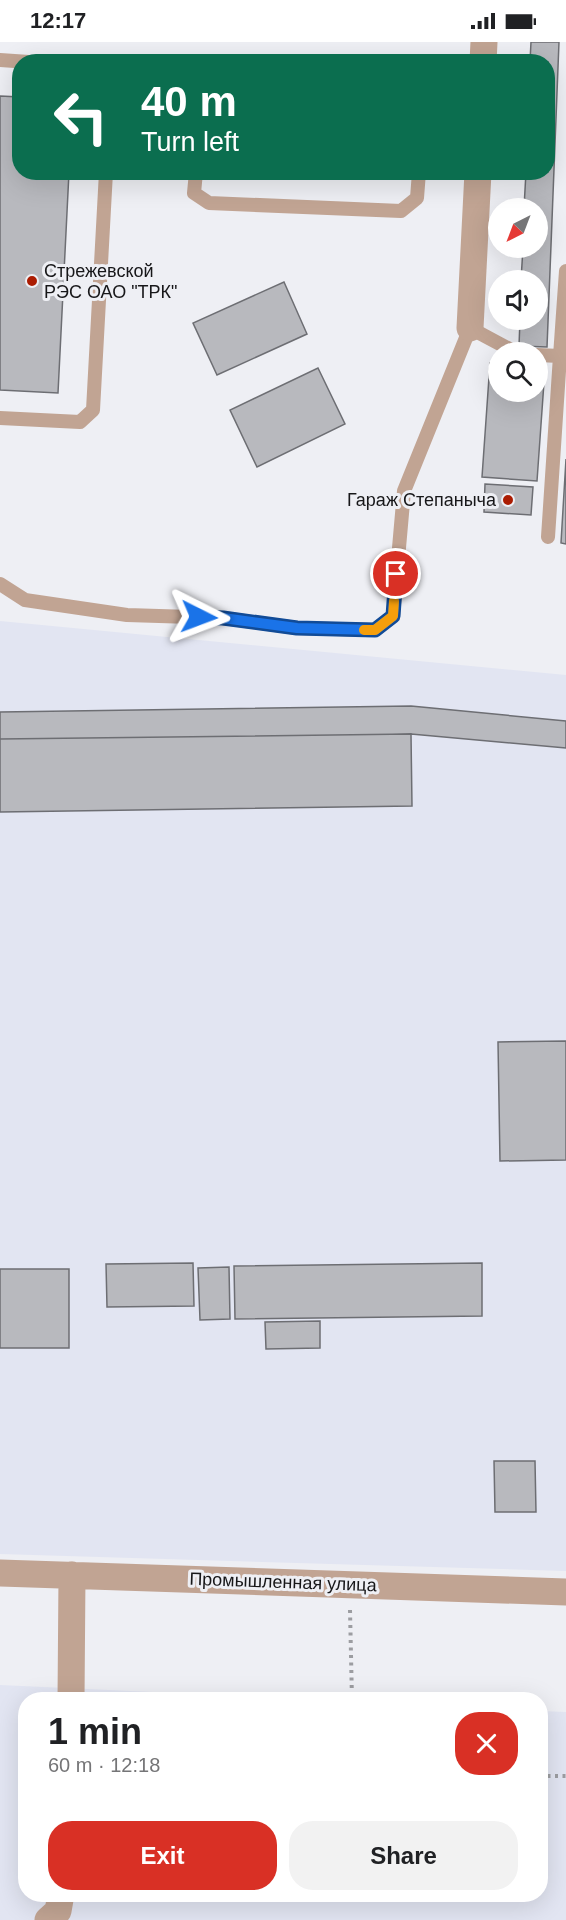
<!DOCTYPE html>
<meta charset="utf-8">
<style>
body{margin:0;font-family:Arial,sans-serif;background:#f2f2f2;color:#202124;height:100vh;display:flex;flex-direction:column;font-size:22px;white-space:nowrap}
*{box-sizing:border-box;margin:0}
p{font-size:20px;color:#757577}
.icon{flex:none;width:33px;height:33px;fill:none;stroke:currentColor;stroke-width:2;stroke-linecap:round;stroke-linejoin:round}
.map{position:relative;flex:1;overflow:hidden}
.side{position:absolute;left:18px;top:1650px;width:530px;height:210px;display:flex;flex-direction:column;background:#fff;border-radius:24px;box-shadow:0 6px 24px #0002}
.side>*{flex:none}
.hud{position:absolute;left:12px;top:12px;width:543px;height:126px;border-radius:24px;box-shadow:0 6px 24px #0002;background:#0b6e4f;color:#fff;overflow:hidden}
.needle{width:39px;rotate:222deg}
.tools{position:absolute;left:488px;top:156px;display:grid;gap:12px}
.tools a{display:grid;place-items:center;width:60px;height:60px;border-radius:50%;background:#fff;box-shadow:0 6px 24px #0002;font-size:30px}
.pin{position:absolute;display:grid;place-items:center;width:51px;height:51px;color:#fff;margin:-26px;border:3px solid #fff;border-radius:50%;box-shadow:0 2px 6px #0007}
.me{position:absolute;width:66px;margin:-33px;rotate:93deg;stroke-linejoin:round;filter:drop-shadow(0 0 4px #0008)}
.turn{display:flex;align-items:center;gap:21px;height:126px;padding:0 30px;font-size:27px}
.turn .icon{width:78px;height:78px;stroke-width:2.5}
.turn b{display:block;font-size:42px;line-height:51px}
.round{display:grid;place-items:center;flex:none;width:63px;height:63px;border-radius:24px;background:#f2f2f2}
.summary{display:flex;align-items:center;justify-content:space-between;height:102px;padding:0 30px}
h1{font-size:36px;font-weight:700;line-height:45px}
.button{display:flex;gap:12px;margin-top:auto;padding:12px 30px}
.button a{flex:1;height:69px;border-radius:24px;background:#d93025;color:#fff;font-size:24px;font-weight:700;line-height:69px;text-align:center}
.button a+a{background:#f2f2f2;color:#202124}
.status{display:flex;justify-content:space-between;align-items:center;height:42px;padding:0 30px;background:#fff;direction:ltr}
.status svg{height:16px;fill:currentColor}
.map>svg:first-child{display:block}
.built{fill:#e2e5f2}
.building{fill:#b8b9be;stroke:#6d6e73;stroke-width:1.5}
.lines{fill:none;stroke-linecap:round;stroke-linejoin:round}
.path{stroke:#9c9da1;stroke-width:4;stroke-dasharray:3 4.5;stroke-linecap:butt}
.service{stroke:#c1a493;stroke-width:14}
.minor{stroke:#c1a493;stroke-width:27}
.route-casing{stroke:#114b97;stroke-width:15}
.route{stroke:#1a73e8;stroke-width:10}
.slow{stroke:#f59e0b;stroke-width:10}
.poi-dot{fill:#ab1c02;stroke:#eeeff4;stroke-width:2}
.labels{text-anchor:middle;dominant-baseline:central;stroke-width:6;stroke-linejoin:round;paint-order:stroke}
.poi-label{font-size:18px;fill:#171719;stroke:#eeeff4;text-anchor:start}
.street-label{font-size:18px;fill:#171719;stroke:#eeeff4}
</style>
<div class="status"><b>12:17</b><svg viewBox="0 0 49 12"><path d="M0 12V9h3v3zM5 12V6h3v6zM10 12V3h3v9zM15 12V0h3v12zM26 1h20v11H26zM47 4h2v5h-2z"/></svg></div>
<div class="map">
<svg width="566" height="1878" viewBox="0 0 566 1878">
<rect width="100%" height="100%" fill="#eeeff4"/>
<!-- built -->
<path class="built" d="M0 579 566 633V1529L0 1512Z
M0 1643 305 1657 26 1658V1852H540V1669L566 1670V1878H0Z"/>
<!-- building -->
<path class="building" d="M531 0H559L547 305 519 304 520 278H537V238H521L523 206H537V166H524L526 130H548V20H530Z
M0 54 20 55V130H69L58 351 0 348Z
M284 240 307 292 217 333 193 281Z
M490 321 498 322V350H537V325L545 326 537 439 482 435Z
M318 326 345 382 257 425 230 368Z
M566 417V502L561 501Z
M485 442 533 445 531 473 484 470Z
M411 664 566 679V706L411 692 0 697V670Z
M411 692 412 764 0 770V697Z
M566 999V1118L500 1119 498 1000Z
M193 1221 194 1264 107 1265 106 1222Z
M482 1221V1274L235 1277 234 1224Z
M229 1225 230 1277 200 1278 198 1226Z
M0 1227H69V1306H0Z
M320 1279V1306L266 1307 265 1280Z
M494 1419H535L536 1470H495Z"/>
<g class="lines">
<!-- path -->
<path class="path" d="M350 1568 352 1658
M540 1734H566"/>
<!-- service -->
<path class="service" d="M0 18 29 20
M196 130 194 151 209 161 401 169 417 156 419 130
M537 313 560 314 566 229
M0 376 80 380 93 368 106 130
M548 495 560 314
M0 542 25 558 127 573 223 576 297 586 375 588 393 574 404 449 470 286 515 310"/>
<!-- minor -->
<path class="minor" d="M483 20 484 0
M470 286 478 130
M0 1531 566 1550
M71 1658 72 1533
M48 1878 58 1869 61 1852"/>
</g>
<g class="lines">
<!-- route casing -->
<g class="route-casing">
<path id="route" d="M199 575 223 576 297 586 375 588 393 574 396 532"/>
</g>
<!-- route -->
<use href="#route" class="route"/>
<!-- slow -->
<path class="slow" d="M364 588H375L393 574 394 559"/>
</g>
<!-- markers -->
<g class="poi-dot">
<circle cx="32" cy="239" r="6"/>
<circle cx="508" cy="458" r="6"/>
</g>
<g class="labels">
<!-- poi labels -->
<g class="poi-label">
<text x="44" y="229">Стрежевской<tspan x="44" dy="21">РЭС ОАО "ТРК"</tspan></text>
<text x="496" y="458" text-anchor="end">Гараж Степаныча</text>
</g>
<!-- street labels -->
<g class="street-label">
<text transform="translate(283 1540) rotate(2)">Промышленная улица</text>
</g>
</g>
</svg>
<div class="tools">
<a><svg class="needle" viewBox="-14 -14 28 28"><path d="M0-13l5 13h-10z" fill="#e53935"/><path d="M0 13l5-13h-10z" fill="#757577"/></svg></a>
<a><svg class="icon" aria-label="sound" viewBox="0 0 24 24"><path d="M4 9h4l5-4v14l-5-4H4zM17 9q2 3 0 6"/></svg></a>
<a><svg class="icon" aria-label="search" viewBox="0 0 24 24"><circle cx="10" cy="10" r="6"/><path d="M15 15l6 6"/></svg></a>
</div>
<div class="pin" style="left:396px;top:532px;background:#d93025"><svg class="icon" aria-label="arrive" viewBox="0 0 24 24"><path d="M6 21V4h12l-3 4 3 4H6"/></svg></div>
<svg class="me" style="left:199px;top:575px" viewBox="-20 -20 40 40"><path d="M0-17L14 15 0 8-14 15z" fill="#1a73e8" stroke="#fff" stroke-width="4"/></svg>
<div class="hud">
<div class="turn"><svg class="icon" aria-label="left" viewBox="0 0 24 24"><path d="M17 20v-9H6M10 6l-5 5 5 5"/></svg><div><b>40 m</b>Turn left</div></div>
</div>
<section class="side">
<div class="summary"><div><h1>1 min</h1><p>60 m · 12:18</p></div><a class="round" style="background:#d93025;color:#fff"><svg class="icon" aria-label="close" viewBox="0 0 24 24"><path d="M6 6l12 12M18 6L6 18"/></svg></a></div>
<div class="button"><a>Exit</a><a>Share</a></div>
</section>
</div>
